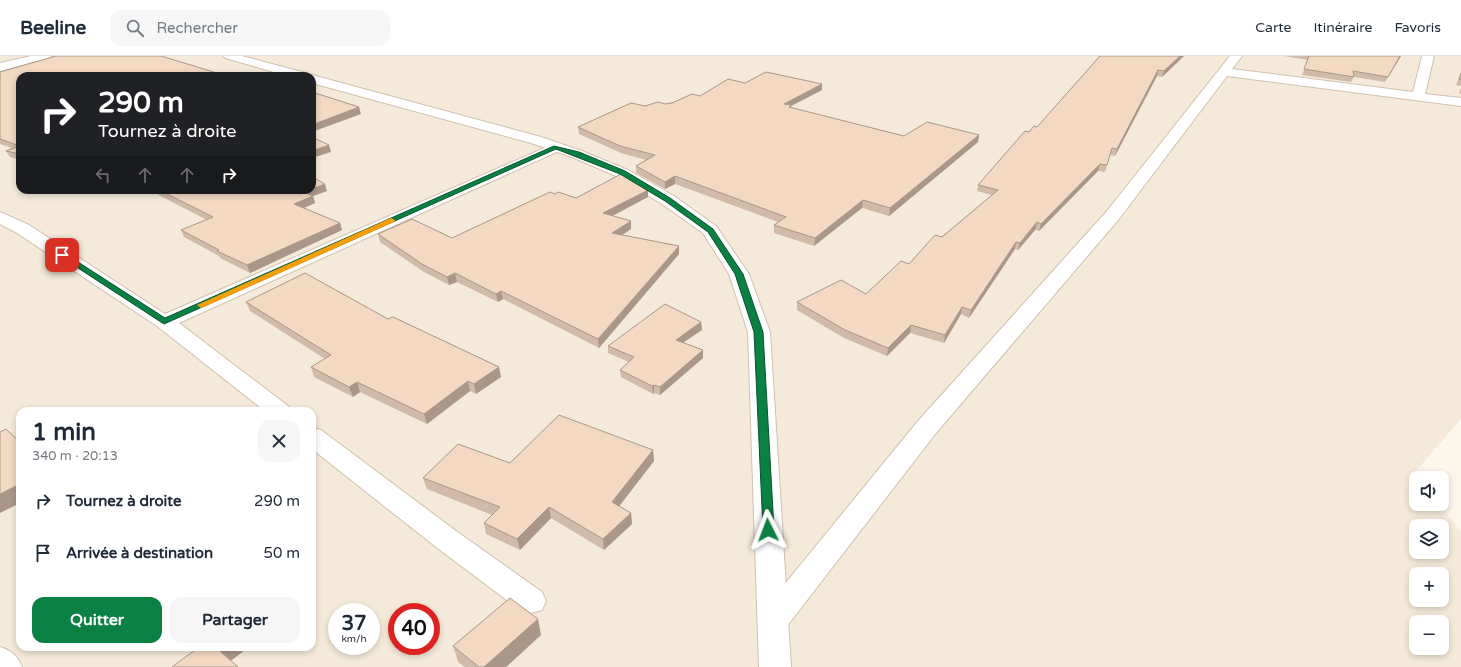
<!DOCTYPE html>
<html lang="fr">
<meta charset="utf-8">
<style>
body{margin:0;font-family:"Varela Round",sans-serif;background:#f6f6f7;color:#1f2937;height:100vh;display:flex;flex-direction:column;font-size:15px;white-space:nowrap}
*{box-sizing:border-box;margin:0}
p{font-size:13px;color:#747a83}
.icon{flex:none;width:22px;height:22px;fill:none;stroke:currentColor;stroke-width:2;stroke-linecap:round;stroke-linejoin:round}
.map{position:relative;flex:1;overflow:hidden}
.details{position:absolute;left:16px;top:351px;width:300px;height:244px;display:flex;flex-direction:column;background:#fff;border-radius:12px;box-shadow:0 2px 6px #0003}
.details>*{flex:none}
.hud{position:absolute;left:16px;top:16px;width:300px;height:122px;border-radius:12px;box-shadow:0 2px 6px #0003;background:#202124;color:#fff;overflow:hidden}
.fabs{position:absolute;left:1409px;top:415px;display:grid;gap:8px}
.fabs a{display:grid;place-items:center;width:40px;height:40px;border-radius:8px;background:#fff;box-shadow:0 2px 6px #0003;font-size:20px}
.speed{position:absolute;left:328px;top:547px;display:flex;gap:8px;font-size:20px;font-weight:700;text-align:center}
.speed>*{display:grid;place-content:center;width:52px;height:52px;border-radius:50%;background:#fff;box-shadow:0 2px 6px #0003;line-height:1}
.speed small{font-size:10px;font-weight:400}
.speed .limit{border:6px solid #d22;background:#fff;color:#111}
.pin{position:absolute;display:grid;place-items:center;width:34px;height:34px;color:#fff;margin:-17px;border-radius:8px;box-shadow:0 2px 6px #0006}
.me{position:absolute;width:44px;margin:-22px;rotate:357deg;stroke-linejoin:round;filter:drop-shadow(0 0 3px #0008)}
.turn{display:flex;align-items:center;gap:14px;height:84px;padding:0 16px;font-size:18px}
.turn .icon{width:52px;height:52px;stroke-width:2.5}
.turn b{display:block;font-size:28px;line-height:34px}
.lanes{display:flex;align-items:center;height:38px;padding:0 16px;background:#0003;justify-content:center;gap:20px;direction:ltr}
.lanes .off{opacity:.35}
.round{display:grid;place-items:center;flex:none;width:42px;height:42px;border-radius:12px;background:#f6f6f7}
.head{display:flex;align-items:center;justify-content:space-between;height:68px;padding:0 16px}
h1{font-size:24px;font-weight:700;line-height:30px}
.button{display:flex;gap:8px;margin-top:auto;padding:8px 16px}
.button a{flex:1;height:46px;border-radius:12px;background:#0b8043;color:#fff;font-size:16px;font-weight:700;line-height:46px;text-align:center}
.button a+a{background:#f6f6f7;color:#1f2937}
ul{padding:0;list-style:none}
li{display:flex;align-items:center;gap:12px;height:52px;padding:0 16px}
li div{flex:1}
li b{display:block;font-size:15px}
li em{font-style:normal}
header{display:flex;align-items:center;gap:24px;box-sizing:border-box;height:56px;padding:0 20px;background:#fff;border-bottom:1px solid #e0e1e3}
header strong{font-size:19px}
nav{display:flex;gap:22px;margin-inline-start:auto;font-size:14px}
.search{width:280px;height:36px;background:#f6f6f7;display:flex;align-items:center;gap:10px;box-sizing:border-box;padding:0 14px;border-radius:12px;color:#747a83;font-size:15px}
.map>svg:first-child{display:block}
.residential{fill:#f5ead9;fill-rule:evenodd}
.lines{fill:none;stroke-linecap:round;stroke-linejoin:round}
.minor-casing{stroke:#d1c0af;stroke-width:2}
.tertiary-casing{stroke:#d1c0af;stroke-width:2}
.minor{fill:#fff;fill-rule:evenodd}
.tertiary{fill:#fff;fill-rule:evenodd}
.wall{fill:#d1baa7}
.shaded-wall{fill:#aa9788}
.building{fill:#f3d8c2;stroke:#aa9788}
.route{fill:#0b8043;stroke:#07532c}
.slow{fill:#f59e0b}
</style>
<header>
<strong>Beeline</strong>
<div class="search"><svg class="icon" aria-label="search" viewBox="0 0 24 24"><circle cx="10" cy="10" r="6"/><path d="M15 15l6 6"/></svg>Rechercher</div>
<nav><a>Carte</a><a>Itinéraire</a><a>Favoris</a></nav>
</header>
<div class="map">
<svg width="1461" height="611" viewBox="0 0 1461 611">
<rect width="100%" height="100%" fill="#fdf7eb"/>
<!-- residential -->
<path class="residential" d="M0 0H1461V363L1416 415 1421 422H1416V448H1440L1461 476V611H0ZM20 20H312V134H20ZM20 355H312V591H20ZM1416 470H1442V496H1416ZM1416 518H1442V544H1416ZM337 556H371V590H337ZM397 556H431V590H397ZM1416 566H1442V592H1416Z"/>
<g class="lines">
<!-- minor casing -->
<g class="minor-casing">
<path id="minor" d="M31 0H51L49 2 0 15V7Z
M1230 0H1242L1232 13 1413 36 1422 0H1434L1425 38 1461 42V50L1227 20 1119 163 936 377 784 574 773 578 762 574 758 565 762 556 918 365 1107 155Z
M556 87 561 88 563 91 561 94 179 267 288 350 292 355H265L157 270 17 177 0 168V156L29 169 165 258Z
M312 372 321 374 456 475 542 536 546 545 542 554 531 557 520 554 436 491 312 393Z
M0 591C12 595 17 599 22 611H0Z"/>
</g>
<!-- tertiary casing -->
<g class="tertiary-casing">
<path id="tertiary" d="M223 0H242L306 17 308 20H288L225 2Z
M312 19 541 81 582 95 628 114 674 140 716 170 749 218 770 276 791 611H759L748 276 729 218 703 177 662 148 616 120 572 101 531 87 312 27V20H309Z"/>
</g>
<!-- minor -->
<use href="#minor" class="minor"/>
<!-- tertiary -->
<use href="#tertiary" class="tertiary"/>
</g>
<!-- wall -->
<path class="wall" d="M1100 0H1184L1162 21 1157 20 1115 100 1110 99 1105 116 1098 115 1039 175 1035 174 1018 194 1015 193 969 262 961 258 944 287 910 277 887 300 844 282 797 254V246L866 238 909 208 992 139 977 135 978 129 1029 76 1037 71Z
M1284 0H1401L1385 26 1354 21 1351 26 1302 19 1308 4Z
M0 16 20 20V104L10 101 6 95 12 92 0 88Z
M1461 16V30L1456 29Z
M822 28V34L791 50V52L904 80 979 79 978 86 889 160 862 152 814 190 774 177V169L778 166 675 128 665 133 636 117V110L646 104 621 97 579 78 578 71 645 50 665 48 700 40Z
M1461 32V38L1459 37Z
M134 134H148L142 136Z
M149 134H312L327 135 313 140 315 147 304 152 340 167 342 174 250 217 220 202 219 200 184 181 181 174 207 164Z
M555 138 576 142 648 141 613 160 631 173 622 179 679 190V198L599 292 503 243 498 246 457 226 449 229 424 216 380 186 378 178 452 182Z
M246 246 388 263 499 311 501 321 476 338 470 335 427 368 360 336 353 341 314 321 311 311 325 303 250 255Z
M701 266 702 274 683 287 703 302 660 339 654 337 653 338 621 321 620 314 629 306 608 297V290Z
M653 394 654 405 619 450 631 457 632 468 604 494 551 462 520 494 486 478 484 467 492 459 427 433 423 422 510 407Z
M541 579 506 611H465L458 606 453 590Z"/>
<!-- shaded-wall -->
<path class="shaded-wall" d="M1180 0H1184L1162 21 1164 15Z
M1400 0H1401L1385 26 1388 21Z
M1158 14 1157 20 1115 100 1117 93Z
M822 28V34L791 50V56L784 48Z
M359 51 361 58 312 76V69Z
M979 79 978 86 889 160 890 152Z
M329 89 331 96 312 102V95Z
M1100 108 1098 115 1039 175 1041 168Z
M675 120V128L665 133V126Z
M325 128 327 135 305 143 303 136 309 134H312V133Z
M141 134H148L142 136Z
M648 134V141L604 164 603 157Z
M313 140 315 147 297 155 294 148Z
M863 144 862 152 814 190 815 182Z
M631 165V173L613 185 612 177Z
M1037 166 1035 174 1018 194 1020 187Z
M340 167 342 174 250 217 247 209Z
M1016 186 1015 193 969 262 971 254Z
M679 190V198L599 292 598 283Z
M455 217 457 226 449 229 447 221Z
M501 235 503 243 498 246 496 238Z
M962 251 961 258 944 287 945 279Z
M701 266 702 274 676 291V284Z
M911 269 910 277 887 300 888 292Z
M703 294V302L660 339V331Z
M499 311 501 321 476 338 474 328Z
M468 325 470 335 427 368 424 358Z
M357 326 360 336 353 341 349 331Z
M654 329V337L653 338 652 330Z
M653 394 654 405 614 457 612 446Z
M20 428V447L0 457V438Z
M549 451 551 462 520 494 517 483Z
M631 457 632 468 604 494 603 483Z
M538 563 541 579 506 611H484Z
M225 591H249L228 607 220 595Z"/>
<!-- building -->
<path class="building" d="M56 0H161L227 20H20V98L6 95 20 90 0 83V16Z
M1100 0H1180L1164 15 1158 14 1117 93 1112 92 1107 109 1100 108 1041 168 1037 166 1020 187 1016 186 971 254 962 251 945 279 911 269 888 292 845 274 797 246 841 224 866 238 901 205 909 208 935 179 942 181 998 134 978 129 1025 75 1029 76 1034 70 1037 71Z
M1309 0H1400L1388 21 1353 15 1354 21 1304 13Z
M766 16 822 28 784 48 791 49 789 51 904 80 927 66 979 79 890 152 863 144 815 182 774 169 786 161 675 120 665 126 636 110 655 99 620 90 578 71 631 47 645 50 658 46 665 48 672 47 692 38 700 40 728 23 745 27Z
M1461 17V24L1459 23Z
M312 36 359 51 312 69Z
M312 81 329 89 312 95Z
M621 118 648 134 603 157 631 165 612 177 679 190 598 283 501 235 496 238 455 217 447 221 422 208 378 178 412 163 452 182 550 136 555 138 558 136 576 142Z
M312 121 325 128 312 133Z
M159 134H309L303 136 313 140 294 148 340 167 247 209 217 195 219 194 181 174 213 161Z
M305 217 388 263 393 261 499 311 474 328 468 325 424 358 357 326 349 331 311 311 331 299 246 246Z
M665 248 701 266 676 284 703 294 660 331 654 329 652 330 620 314 634 301 608 290Z
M559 359 653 394 612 446 631 457 603 483 549 451 517 483 484 467 500 451 423 422 458 388 510 407Z
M6 373 20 386V428L0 438V376Z
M510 542 538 563 484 611H479L453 590Z
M199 591H225L220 595 238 611H172Z"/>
<!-- route -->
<path class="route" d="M554 90 579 96 625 115 670 142 713 173 743 218 763 276 774 474 772 477 768 478 764 477 763 474 754 276 735 218 708 176 665 145 620 118 556 93 164 268 58 199 59 197H64L165 262Z"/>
<!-- slow -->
<path class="slow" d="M391 162 395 164 394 166 204 251 201 252 197 249Z"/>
</svg>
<div class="fabs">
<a><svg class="icon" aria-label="sound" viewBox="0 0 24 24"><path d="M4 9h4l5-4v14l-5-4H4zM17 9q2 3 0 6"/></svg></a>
<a><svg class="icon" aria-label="layers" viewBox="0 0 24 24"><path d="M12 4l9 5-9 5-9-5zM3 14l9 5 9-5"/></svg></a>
<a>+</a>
<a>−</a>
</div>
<div class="speed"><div>37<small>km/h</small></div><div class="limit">40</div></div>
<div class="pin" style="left:62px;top:199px;background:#d93025"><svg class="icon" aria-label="arrive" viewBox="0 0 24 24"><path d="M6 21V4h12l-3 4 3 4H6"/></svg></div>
<svg class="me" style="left:768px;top:474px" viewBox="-20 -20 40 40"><path d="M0-17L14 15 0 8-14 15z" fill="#0b8043" stroke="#fff" stroke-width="4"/></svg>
<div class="hud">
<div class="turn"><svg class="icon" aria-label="right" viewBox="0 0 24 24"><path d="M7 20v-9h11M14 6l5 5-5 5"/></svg><div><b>290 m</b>Tournez à droite</div></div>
<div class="lanes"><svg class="icon off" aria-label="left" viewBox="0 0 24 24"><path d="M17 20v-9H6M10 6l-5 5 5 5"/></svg><svg class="icon off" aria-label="ahead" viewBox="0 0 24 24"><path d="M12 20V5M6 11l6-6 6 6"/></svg><svg class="icon off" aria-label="ahead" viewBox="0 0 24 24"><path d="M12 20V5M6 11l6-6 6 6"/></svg><svg class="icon" aria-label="right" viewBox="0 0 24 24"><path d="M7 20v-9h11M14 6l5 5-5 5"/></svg></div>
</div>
<section class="details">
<div class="head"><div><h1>1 min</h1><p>340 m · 20:13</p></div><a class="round"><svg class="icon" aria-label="close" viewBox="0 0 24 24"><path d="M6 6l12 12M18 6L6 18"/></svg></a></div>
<ul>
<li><svg class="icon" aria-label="right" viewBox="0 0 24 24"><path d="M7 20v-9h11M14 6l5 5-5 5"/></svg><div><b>Tournez à droite</b></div><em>290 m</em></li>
<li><svg class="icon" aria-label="arrive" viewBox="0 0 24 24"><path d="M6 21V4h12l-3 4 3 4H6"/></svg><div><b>Arrivée à destination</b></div><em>50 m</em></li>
</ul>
<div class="button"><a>Quitter</a><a>Partager</a></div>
</section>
</div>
